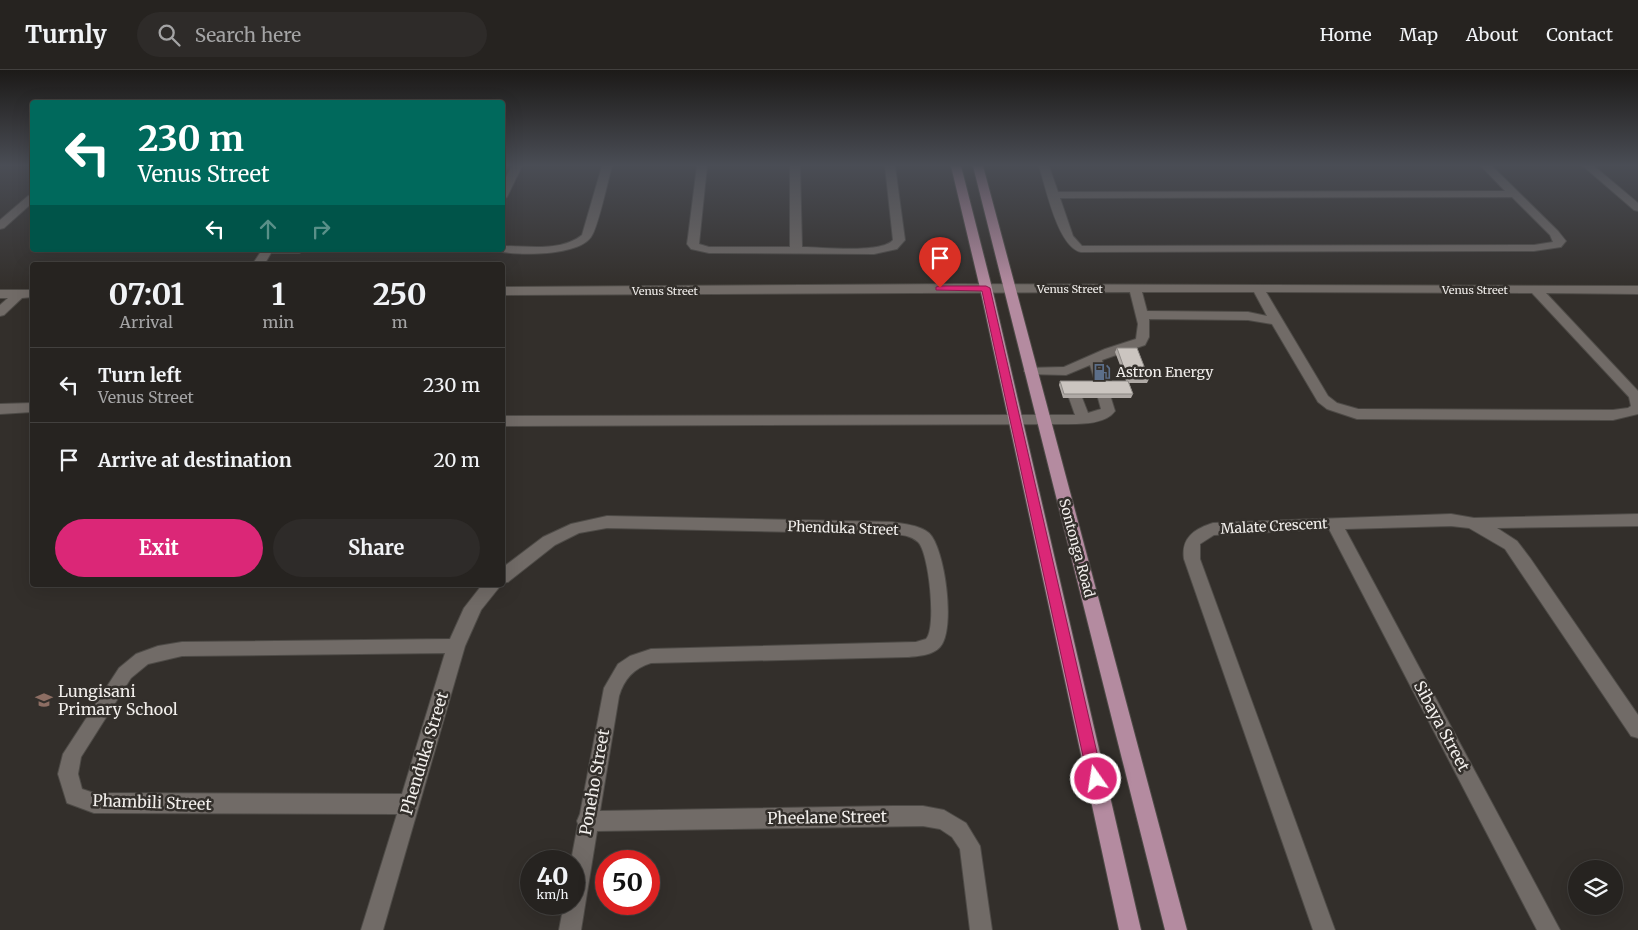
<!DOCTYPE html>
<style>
body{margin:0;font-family:Merriweather,serif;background:#2e2b29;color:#f1f3f6;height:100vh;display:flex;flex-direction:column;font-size:19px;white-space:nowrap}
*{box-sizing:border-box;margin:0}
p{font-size:16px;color:#a4a4a5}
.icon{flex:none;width:28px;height:28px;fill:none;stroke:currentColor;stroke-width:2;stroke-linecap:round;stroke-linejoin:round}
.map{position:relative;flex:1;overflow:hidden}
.sheet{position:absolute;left:30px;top:192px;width:475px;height:325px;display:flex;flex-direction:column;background:#262320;border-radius:5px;box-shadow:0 5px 20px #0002,0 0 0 1px #42403e}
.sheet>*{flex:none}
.top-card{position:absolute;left:30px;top:30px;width:475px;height:152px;border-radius:5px;box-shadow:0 5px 20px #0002,0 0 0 1px #42403e;background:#00695c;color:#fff;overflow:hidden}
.controls{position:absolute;left:1568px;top:790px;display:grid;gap:10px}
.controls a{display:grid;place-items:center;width:55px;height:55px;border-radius:50%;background:#262320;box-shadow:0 5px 20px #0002,0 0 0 1px #42403e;font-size:25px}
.speed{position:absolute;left:520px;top:780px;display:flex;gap:10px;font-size:25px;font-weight:700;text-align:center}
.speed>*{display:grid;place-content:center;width:65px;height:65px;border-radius:50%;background:#262320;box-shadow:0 5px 20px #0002,0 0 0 1px #42403e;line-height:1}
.speed small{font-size:12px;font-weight:400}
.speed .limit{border:8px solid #d22;background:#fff;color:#111}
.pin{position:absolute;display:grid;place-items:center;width:42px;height:42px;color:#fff;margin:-51px -21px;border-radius:50% 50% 50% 0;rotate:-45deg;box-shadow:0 0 5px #0007}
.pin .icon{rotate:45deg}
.me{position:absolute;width:55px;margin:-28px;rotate:347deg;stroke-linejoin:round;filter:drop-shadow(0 0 4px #0008)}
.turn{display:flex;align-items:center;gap:18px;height:105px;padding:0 25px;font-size:22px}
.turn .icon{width:65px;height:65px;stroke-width:2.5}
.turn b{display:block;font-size:35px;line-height:42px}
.lanes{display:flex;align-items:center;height:48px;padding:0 25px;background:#0003;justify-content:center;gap:25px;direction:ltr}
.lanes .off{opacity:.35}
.eta{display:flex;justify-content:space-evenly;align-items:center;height:85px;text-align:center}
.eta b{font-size:30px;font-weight:700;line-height:35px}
.primary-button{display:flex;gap:10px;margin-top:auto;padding:10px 25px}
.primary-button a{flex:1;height:58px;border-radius:30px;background:#db2777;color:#fff;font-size:20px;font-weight:700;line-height:58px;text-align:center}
.primary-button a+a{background:#2e2b29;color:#f1f3f6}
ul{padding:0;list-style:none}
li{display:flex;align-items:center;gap:15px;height:75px;padding:0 25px;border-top:1px solid #42403e}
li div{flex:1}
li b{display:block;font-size:19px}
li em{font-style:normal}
header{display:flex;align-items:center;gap:30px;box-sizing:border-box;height:70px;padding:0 25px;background:#262320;border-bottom:1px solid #42403e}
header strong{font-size:24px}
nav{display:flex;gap:28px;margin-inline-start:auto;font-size:18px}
.search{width:350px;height:45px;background:#2e2b29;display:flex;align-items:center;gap:12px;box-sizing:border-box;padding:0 18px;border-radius:28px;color:#a4a4a5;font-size:19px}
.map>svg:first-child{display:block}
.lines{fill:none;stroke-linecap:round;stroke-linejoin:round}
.minor-casing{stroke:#4e4b47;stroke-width:2}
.major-casing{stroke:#4e4b47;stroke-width:2}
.minor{fill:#716b67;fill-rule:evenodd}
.major{fill:#b48ba0;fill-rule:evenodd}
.wall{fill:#afa9a5}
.building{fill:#cbc5c0;stroke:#8e8a86}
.route{fill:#db2777;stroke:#8e194d}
.labels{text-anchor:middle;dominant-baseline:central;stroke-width:5;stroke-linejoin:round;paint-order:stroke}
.far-street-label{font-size:11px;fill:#f1eeeb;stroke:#332f2b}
.poi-label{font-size:14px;fill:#f1eeeb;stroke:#332f2b;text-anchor:start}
.street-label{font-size:14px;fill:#f1eeeb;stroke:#332f2b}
.near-poi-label{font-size:16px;fill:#f1eeeb;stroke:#332f2b;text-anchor:start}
.near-street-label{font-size:16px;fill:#f1eeeb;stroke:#332f2b}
</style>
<header>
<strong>Turnly</strong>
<div class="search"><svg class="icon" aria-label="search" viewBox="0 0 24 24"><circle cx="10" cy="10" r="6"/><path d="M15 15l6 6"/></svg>Search here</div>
<nav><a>Home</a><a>Map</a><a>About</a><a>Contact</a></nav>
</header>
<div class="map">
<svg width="1638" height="860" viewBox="0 0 1638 860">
<rect width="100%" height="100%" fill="#332f2b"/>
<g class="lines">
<!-- minor casing -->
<g class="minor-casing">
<path id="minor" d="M512 96H522L507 127 502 130V115Z
M602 96H612C608 110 598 158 591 167 578 186 518 186 498 181L497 180H502V176C528 176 561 182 582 165Z
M697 96H707L699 174 709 177H790V96H800L802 177C821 177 881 184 893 170L885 96H895L905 170 897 179 874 184 709 183 691 179 687 174 688 167Z
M1039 96H1049L1058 122 1505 121 1481 96H1492L1558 161 1566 171 1561 177 1534 181 1081 182C1058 177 1046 118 1039 96ZM1512 127 1550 165 1553 172 1534 175 1082 176 1073 166 1060 128Z
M1583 96H1594L1638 133V141L1634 140Z
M32 125V133L4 158 0 159V150L28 126Z
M262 180H305L299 183H271L264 195H252Z
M959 214 1638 216V224L1546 223 1638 321V344L1613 350 1357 349 1327 339 1318 332 1272 254 1248 250 1149 249V267L1145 275 1102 290 1109 315 1107 318H1097L1090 295 1066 305 1026 304 1024 301 1026 298 1064 297 1105 279 1136 269 1138 254 1130 222 502 225V217ZM1142 222H1254L1267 246 1248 242 1147 241ZM1266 222 1532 223 1629 327 1631 336 1628 338 1613 340 1358 339 1337 333 1328 326Z
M0 220H32V227L22 228 4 245 0 246V235L8 228H0Z
M1076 324 1081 325 1088 343 1101 339 1098 328 1100 325H1110L1115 341C1106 354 1082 354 1068 354L502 356V346L1075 345 1069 328 1071 325Z
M32 333V342L0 344V334Z
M1451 444 1474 448 1638 444V456L1497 458 1517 471 1530 488 1638 645V668L1631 666 1505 479 1469 458 1451 456 1345 459 1560 860H1537L1329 459 1214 465 1200 474V489L1335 860H1313L1184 489C1181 468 1194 459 1213 453Z
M607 446 892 452C904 454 919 455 929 463 945 478 956 560 940 577 933 585 919 586 908 587L651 593C634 598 624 609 619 626L600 741 892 736H923L944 740 966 753 980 776 992 860H970L960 779 952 767 940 759 923 756 597 761 581 860H559L564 834H574V791H571L578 754 577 751 580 744 604 618 618 594 630 586 651 579 916 572 926 569C937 558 929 482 918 472 911 465 901 465 892 464L607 458 579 463 555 475 508 512 502 513V498L543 467 571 454Z
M482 515H501L481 540 465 576 383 860H361L397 744 94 743 67 733 58 704 63 684 119 598 136 584 158 576 182 572 450 569 464 538ZM445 583 402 724 94 723 82 719 78 704 81 687 131 608 148 594 182 586Z"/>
</g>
<!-- major casing -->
<g class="major-casing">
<path id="major" d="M951 96H961L992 218 1141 860H1119L980 218Z
M973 96H983L1187 860H1165Z"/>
</g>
<!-- minor -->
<use href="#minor" class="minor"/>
<!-- major -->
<use href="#major" class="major"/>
</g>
<!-- wall -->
<path class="wall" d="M1117 278 1149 309 1147 313H1129L1133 324 1131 328H1063L1059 315 1060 311H1126L1115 282Z"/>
<!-- building -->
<path class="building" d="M1117 278H1137L1149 309H1128Z
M1060 311H1128L1133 324H1064Z"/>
<!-- sky -->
<linearGradient id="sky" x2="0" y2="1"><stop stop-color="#1c1a18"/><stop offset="0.44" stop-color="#4a4d55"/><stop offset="1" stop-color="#4a4d55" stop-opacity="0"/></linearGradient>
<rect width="1638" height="217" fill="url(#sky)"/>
<!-- route -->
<path class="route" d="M940 216H986L990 218 1103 709 1101 714 1096 716 1090 714 1088 709 982 221 936 220V217Z"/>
<!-- icons -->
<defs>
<g id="fuel-bare" transform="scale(1.35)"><path d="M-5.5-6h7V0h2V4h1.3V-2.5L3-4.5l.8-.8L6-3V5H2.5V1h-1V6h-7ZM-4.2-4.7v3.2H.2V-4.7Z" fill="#5c6f8a" stroke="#332f2b" stroke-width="2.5" paint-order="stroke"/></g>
<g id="school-bare" transform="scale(1.35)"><path d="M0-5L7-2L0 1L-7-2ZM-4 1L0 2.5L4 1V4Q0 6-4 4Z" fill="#8d6e63" stroke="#332f2b" stroke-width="2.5" paint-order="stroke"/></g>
</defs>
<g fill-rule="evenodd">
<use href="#fuel-bare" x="1102" y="302"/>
<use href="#school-bare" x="44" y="630"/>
</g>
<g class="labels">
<!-- far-street labels -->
<g class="far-street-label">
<text x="1070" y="219">Venus Street</text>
<text x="1475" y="220">Venus Street</text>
<text x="665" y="221">Venus Street</text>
</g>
<!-- poi labels -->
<g class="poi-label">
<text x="1116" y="302">Astron Energy</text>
</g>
<!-- street labels -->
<g class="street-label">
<text transform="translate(1274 456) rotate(-3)">Malate Crescent</text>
<text transform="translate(843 458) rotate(2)">Phenduka Street</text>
<text transform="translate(1077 478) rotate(75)">Sontonga Road</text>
</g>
<!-- near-poi labels -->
<g class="near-poi-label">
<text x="58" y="621">Lungisani<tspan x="58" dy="18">Primary School</tspan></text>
</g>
<!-- near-street labels -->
<g class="near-street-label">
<text transform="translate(1442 656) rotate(62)">Sibaya Street</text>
<text transform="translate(424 683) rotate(-73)">Phenduka Street</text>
<text transform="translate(594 712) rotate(-80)">Poneho Street</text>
<text transform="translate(152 732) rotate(2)">Phambili Street</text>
<text transform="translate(827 747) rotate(-1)">Pheelane Street</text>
</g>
</g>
</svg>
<div class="controls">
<a><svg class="icon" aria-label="layers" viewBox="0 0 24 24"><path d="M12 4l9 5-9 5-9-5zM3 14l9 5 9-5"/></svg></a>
</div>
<div class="speed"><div>40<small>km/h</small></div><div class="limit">50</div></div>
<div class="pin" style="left:940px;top:218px;background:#d93025"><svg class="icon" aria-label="arrive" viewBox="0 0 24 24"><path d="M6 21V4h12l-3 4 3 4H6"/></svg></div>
<svg class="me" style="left:1096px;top:709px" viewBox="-20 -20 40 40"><circle r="17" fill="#db2777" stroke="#fff" stroke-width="3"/><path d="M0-11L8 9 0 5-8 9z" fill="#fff"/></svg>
<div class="top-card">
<div class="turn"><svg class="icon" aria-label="left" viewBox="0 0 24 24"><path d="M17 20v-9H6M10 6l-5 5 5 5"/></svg><div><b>230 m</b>Venus Street</div></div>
<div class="lanes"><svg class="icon" aria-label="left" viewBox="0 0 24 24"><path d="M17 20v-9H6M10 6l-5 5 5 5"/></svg><svg class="icon off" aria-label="ahead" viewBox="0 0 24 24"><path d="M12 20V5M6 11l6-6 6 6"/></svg><svg class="icon off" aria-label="right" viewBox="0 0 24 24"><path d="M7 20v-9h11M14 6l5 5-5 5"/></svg></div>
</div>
<section class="sheet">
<div class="eta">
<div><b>07:01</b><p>Arrival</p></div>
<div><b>1</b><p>min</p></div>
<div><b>250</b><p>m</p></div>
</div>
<ul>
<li><svg class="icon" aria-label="left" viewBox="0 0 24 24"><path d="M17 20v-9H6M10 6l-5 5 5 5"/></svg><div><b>Turn left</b><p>Venus Street</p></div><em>230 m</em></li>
<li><svg class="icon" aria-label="arrive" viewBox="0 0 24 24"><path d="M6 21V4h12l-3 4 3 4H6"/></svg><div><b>Arrive at destination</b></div><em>20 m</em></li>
</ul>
<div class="primary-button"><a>Exit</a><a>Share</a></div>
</section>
</div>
